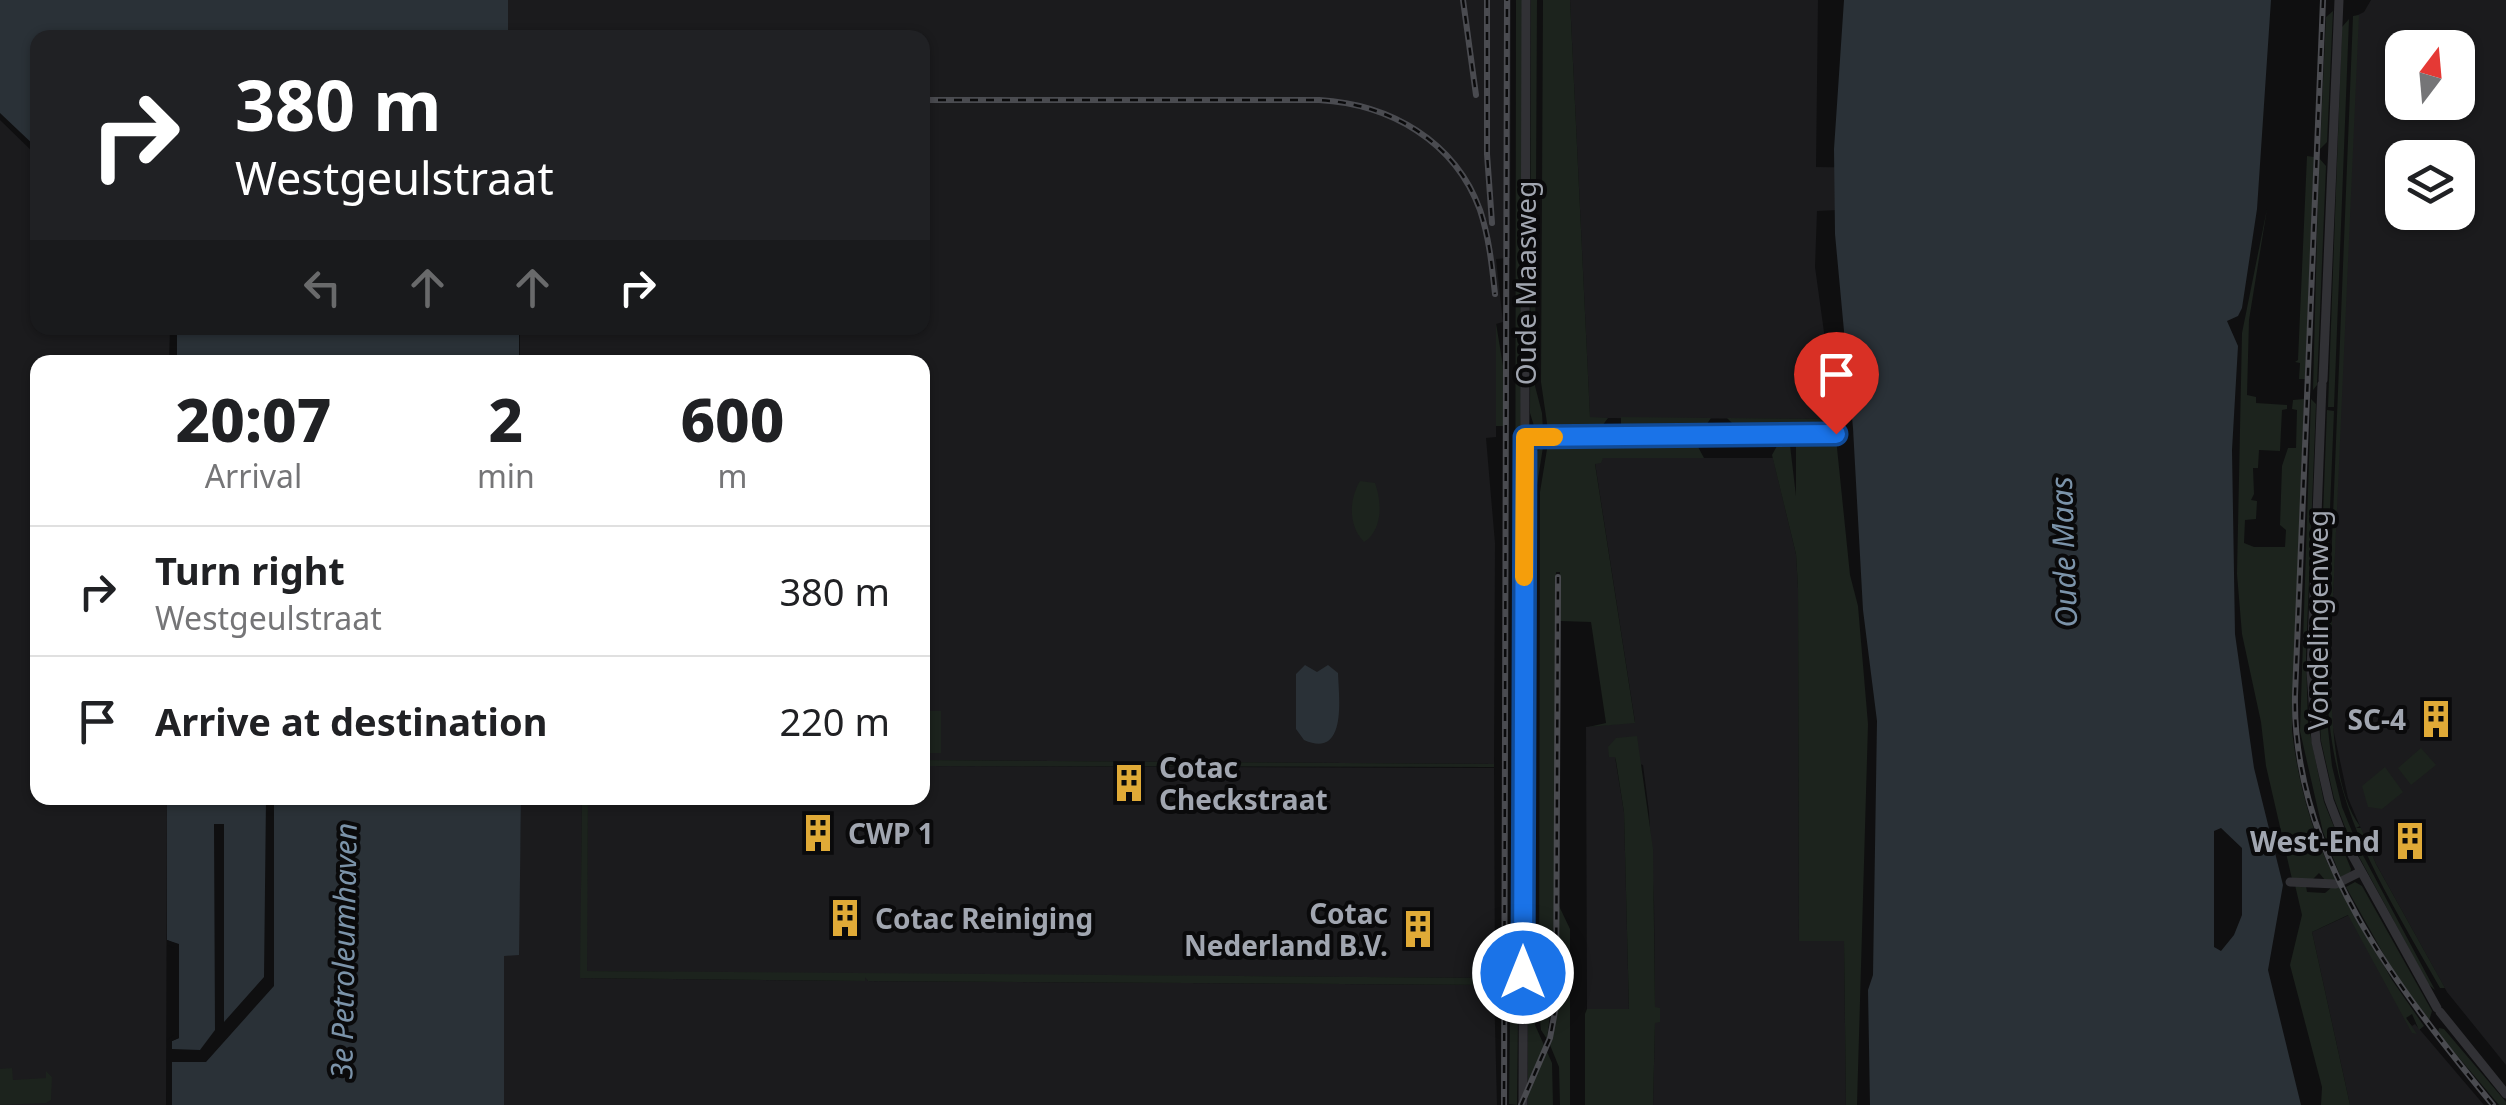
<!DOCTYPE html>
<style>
body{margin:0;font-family:"Noto Sans",sans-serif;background:#f2f2f2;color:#202124;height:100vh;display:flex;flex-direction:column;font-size:38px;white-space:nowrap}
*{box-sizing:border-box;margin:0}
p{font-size:32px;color:#757577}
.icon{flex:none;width:55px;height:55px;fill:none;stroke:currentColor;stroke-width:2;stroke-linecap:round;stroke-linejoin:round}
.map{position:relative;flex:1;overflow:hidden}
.drawer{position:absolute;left:30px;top:355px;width:900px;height:450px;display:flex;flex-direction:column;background:#fff;border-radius:20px;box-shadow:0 2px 8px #0004}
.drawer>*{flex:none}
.guide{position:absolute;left:30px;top:30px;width:900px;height:305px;border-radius:20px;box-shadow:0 2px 8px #0004;background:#202124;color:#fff;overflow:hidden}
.needle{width:65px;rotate:16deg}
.fabs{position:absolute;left:2385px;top:30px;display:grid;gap:20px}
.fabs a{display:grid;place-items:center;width:90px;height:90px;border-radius:20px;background:#fff;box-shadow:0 2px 8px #0004;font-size:50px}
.pin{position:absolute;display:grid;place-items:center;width:85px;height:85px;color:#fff;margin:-102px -42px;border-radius:50% 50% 50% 0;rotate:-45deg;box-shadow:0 0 10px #0007}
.pin .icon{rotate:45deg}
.me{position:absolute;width:110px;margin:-55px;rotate:0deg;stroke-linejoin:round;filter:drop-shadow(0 0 8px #0008)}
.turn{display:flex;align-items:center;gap:35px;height:210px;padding:0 40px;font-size:45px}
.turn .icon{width:130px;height:130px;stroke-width:2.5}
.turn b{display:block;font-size:70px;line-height:85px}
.lanes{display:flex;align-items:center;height:95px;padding:0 40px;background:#0003;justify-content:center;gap:50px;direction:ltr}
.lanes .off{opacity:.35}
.eta{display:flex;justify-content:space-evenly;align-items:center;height:170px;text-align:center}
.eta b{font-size:60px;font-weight:800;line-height:70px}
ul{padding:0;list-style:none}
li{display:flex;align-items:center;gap:30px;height:130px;padding:0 40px;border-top:2px solid #e0e0e0}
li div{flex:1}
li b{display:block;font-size:38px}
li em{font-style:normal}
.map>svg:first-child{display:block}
.built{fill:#1b1b1d;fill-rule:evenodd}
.green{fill:#1c231d}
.water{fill:#2a3137}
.pier{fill:#0f0f10}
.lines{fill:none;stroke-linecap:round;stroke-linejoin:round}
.minor{stroke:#313135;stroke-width:9}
.rail-casing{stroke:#4a4b50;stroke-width:6}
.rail{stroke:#0a0a0b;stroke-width:2.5;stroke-dasharray:8;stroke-linecap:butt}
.route-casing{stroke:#114b97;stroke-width:25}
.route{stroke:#1a73e8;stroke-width:18}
.slow{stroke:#f59e0b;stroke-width:18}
.labels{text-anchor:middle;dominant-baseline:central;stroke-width:8;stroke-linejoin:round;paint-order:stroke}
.street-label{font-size:28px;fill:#a1a6b0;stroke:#0a0a0b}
.poi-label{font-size:28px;font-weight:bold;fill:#a1a6b0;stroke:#0a0a0b;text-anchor:end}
.water-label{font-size:30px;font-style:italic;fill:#7b93a9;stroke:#0a0a0b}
</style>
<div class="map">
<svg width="2506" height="1105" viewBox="0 0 2506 1105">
<rect width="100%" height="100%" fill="#0f0f10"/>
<!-- built -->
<path class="built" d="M508 0H1511L1510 258 1496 259 1503 322 1496 324V437L1486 438 1495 543 1494 764 923 760 922 362H520V328H922V38H508Z
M1570 0H1818L1816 167 1881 168V208L1817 211 1815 267 1836 419 1590 418Z
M2371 0H2506V1065L2447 992 2376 864 2348 798 2331 719V644L2356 16 2364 12ZM2402 48H2458V102H2402ZM2402 158H2458V212H2402Z
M0 120 37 156 38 328H170L169 362H38V798H167L166 1105H0Z
M1603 458H1773L1796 554 1798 588 1799 940 1844 941 1846 1105H1653L1655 1022H1659L1660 1008H1655L1654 901 1649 812 1643 765 1615 757 1624 812 1629 1010 1587 1009 1586 727 1635 722 1595 463Z
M923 766 1494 768 1495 978 865 974 868 981 1494 985 1497 1105H504V955L518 954 521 798H582L581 978 864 981 863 974 586 971 588 798H922Z
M2349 915 2408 1021 2412 1026 2415 1024 2484 1105H2350L2312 932Z"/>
<!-- green -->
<path class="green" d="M1516 0H1523C1525 246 1518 492 1519 738L1515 749Z
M1531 0H1537L1535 386 1542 413 1543 430 1534 426 1530 413Z
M1543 0H1570L1590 417 1608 418 1599 430H1548L1541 382Z
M2333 11 2327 142 2320 149 2326 17Z
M2359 15 2331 644C2330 691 2331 790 2360 826L2356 828H2361L2376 864 2445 988H2440C2376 875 2325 802 2327 666L2353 16Z
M2349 19 2334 407H2328L2342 27Z
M2307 156 2314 157 2305 379H2299L2300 363 2295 362 2298 360Z
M2319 158 2326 166 2317 385 2313 390Z
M2267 209 2249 320 2247 395 2256 397V403L2287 405V409L2282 410 2280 451 2259 450 2258 468H2253L2254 494 2251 500 2257 501 2256 519 2245 520 2244 543 2254 547H2285L2286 530 2280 525 2282 466 2288 448H2296L2297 410 2292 409 2293 400 2304 399 2292 731C2298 782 2312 835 2336 880H2325L2319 873 2312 880 2292 879 2266 766 2261 722 2242 634 2237 574 2242 333Z
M1496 323 1503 366 1504 426H1496Z
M2311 399 2316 404 2306 656 2308 723 2324 802 2351 869 2350 874 2341 878 2323 832 2300 731Z
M2327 410 2334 411 2323 682 2332 766 2342 807 2358 846 2435 990 2428 984 2350 840 2334 798 2321 741 2317 672Z
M1621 417 1708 418H1711L1702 431H1621Z
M1727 418 1836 419 1829 429 1740 431Z
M1836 438 1850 575 1858 606 1868 724 1857 1105H1846L1844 941H1799L1798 588 1796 554 1772 455 1778 444 1790 445 1796 496V444Z
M1576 441 1578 445 1678 446 1679 441 1697 445 1704 458H1603L1601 463 1595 464 1635 723 1588 727 1606 723 1591 622 1560 621V572H1556L1554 982 1547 1039 1541 1030 1539 1010 1540 492 1548 443Z
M1543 447 1536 492 1535 764H1529V600L1534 580V465L1536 452Z
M1360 481 1375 483C1382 502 1383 530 1364 542 1348 525 1349 500 1360 481Z
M923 711H941V753H923Z
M1637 736 1653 849 1655 1007 1660 1008V1022L1655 1023 1653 1105H1585V1014L1587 1009H1629L1624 812 1616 761 1615 757H1609L1608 747 1616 738Z
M2421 748 2436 765 2411 785 2398 768Z
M923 760 1494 764V767L923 766Z
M2385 767 2403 792 2382 809 2368 807 2362 786Z
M582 798H588L587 971 1495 978 1494 985 868 981 865 977V981L580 978Z
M2355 882 2362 886 2432 1011 2429 1021 2397 978 2346 887Z
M2295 885 2306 886 2307 892 2325 893 2332 887H2340L2392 980 2424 1026 2419 1030 2412 1014 2406 1018 2417 1034 2412 1033 2348 915 2312 932 2350 1105H2321L2322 1087 2290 965 2302 915Z
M1559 906 1570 929V1105H1560L1559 1067 1550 1045 1559 998Z
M1528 967 1534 968 1535 1025 1552 1063 1553 1105H1528Z
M1513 1015 1518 1020 1517 1105 1509 1104 1510 1018Z
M2444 1029 2506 1102V1105H2499L2438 1033 2439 1028Z
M12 1068 13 1080 46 1078V1071L52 1077 51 1100 46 1103 0 1105V1069Z"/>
<!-- water -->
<path class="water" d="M0 0H508V37L38 38 37 148 0 113Z
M1844 0H2271L2257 209 2242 308 2238 316 2227 321 2238 346 2232 450 2235 634 2254 768 2283 885 2268 970 2301 1105H1870L1868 990 1873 975 1877 721 1863 610 1853 428 1835 234 1834 149Z
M177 328H519V362H177Z
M1305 665 1317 672 1328 665 1338 673C1339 699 1347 759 1304 740L1296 729V674Z
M167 798H521L519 955 504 956V1105H172V1041L179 1038V945L167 940Z"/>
<!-- pier -->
<path class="pier" d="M266 798H274V986L206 1062H172V1105H167V1040L174 1035V948L167 945V940L179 944V1038L172 1041V1049L200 1050 215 1030 214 824H224V1022L264 977Z
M2221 828 2242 848V915L2234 935 2221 951 2214 947V831Z"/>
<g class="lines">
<!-- minor -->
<path class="minor" d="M2323 380 2339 0
M2322 384 2311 672 2316 742 2329 800 2345 842 2437 1008
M1525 437 1835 435
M2290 882 2336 884 2360 872
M2440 1012 2506 1094
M1523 1105 1526 0"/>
<!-- rail casing -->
<g class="rail-casing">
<path id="rail" d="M1463 0 1476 95
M1487 0V154L1492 223
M2323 0 2295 695C2292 854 2398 989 2493 1105
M922 100H1319C1390 104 1455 141 1480 210 1489 237 1492 266 1495 294
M1504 1105 1507 0
M1521 1105 1550 1038 1556 1006 1558 577"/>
</g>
<!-- rail -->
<use href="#rail" class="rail"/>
</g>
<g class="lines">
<!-- route casing -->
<g class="route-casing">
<path id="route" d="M1523 973 1525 437 1836 434"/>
</g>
<!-- route -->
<use href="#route" class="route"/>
<!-- slow -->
<path class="slow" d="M1524 577 1525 437H1554"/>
</g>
<!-- icons -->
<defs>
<g id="building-bare" transform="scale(3)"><path d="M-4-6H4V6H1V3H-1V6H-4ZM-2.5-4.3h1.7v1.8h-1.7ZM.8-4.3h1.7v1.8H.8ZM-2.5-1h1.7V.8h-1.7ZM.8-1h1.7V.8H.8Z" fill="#e0aa37" stroke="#0a0a0b" stroke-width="2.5" paint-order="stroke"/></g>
</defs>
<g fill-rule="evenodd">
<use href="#building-bare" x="2436" y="719"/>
<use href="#building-bare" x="1129" y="783"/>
<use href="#building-bare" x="818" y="833"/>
<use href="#building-bare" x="2410" y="841"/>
<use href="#building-bare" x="845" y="918"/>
<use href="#building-bare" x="1418" y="929"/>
</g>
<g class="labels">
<!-- street labels -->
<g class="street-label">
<text transform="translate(1525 283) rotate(-90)">Oude Maasweg</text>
<text transform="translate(2317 620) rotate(-90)">Vondelingenweg</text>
</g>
<!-- poi labels -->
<g class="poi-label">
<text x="2406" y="719">SC-4</text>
<text x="1159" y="767" text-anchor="start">Cotac<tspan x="1159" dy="32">Checkstraat</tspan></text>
<text x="848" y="833" text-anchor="start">CWP 1</text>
<text x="2380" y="841">West-End</text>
<text x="1388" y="913">Cotac<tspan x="1388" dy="32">Nederland B.V.</tspan></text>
<text x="875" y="918" text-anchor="start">Cotac Reiniging</text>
</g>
<!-- water labels -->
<g class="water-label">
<text transform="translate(2063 552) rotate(-92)">Oude Maas</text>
<text transform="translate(343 951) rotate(-89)">3e Petroleumhaven</text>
</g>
</g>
</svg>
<div class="fabs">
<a><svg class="needle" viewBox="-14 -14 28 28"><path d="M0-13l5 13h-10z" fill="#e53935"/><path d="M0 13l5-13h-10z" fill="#757577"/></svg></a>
<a><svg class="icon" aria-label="layers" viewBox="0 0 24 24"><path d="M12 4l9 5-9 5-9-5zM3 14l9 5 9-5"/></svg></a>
</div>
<div class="pin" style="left:1836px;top:434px;background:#d93025"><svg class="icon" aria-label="arrive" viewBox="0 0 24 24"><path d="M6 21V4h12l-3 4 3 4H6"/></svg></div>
<svg class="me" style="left:1523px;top:973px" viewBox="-20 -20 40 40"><circle r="17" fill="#1a73e8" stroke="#fff" stroke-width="3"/><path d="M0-11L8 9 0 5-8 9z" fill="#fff"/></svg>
<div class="guide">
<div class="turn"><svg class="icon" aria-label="right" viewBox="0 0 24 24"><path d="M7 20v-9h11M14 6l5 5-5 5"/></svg><div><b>380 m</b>Westgeulstraat</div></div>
<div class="lanes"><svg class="icon off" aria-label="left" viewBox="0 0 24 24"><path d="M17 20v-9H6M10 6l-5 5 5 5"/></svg><svg class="icon off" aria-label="ahead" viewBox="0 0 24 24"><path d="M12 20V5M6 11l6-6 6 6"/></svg><svg class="icon off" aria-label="ahead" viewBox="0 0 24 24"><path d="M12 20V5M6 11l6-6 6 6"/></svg><svg class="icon" aria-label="right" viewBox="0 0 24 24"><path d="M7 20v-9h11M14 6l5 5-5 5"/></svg></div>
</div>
<section class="drawer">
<div class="eta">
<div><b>20:07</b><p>Arrival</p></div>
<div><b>2</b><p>min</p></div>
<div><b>600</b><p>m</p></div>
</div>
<ul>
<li><svg class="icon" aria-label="right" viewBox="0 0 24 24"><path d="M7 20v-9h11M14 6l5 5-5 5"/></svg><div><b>Turn right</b><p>Westgeulstraat</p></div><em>380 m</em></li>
<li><svg class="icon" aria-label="arrive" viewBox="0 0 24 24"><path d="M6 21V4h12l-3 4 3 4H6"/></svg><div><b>Arrive at destination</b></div><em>220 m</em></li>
</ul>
</section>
</div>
